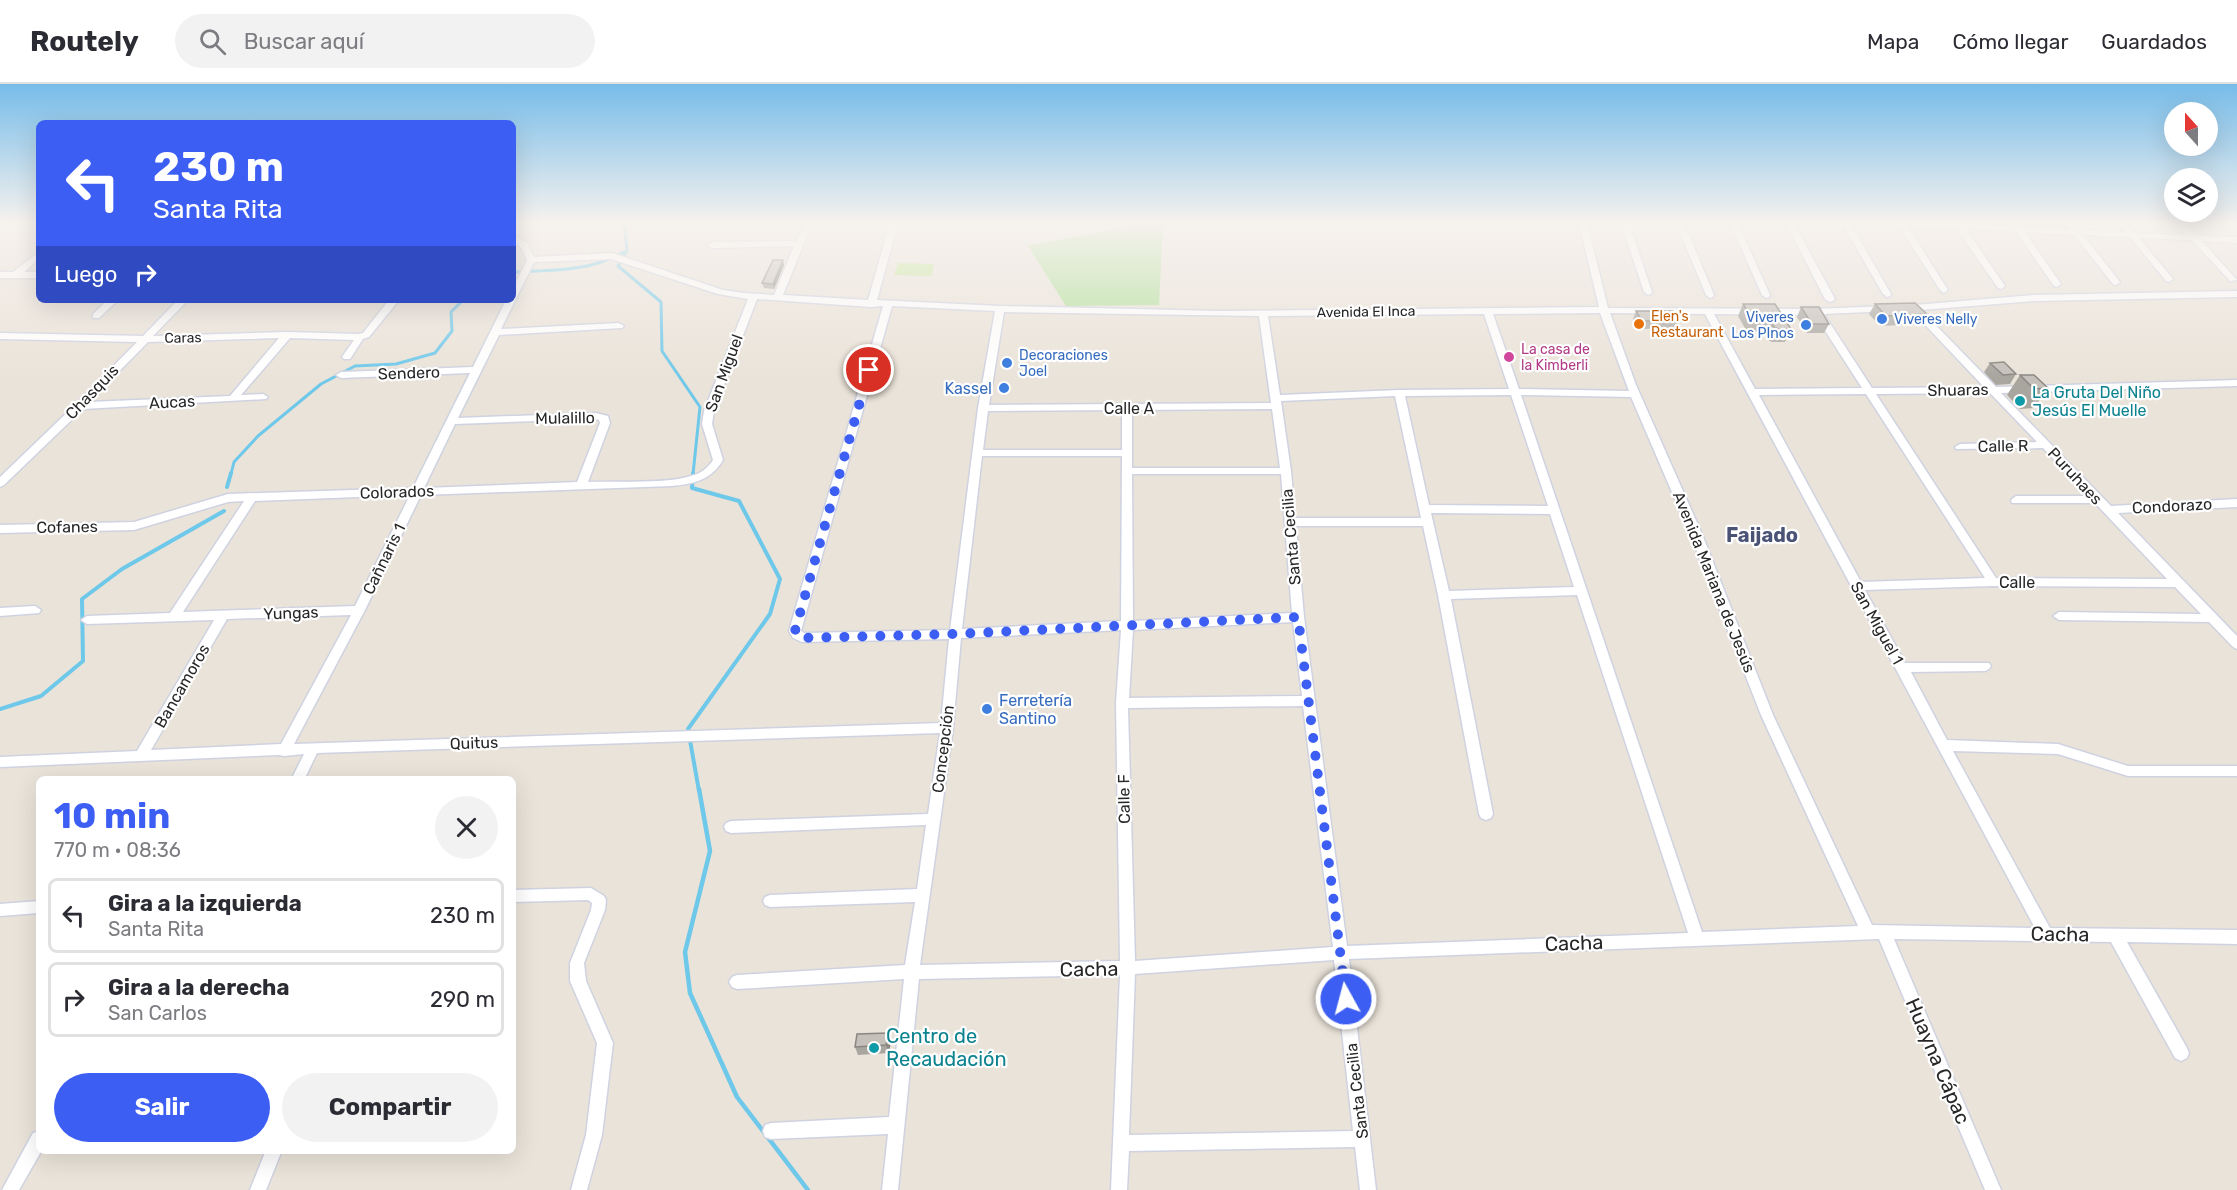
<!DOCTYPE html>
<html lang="es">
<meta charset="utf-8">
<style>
body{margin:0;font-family:Rubik,sans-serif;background:#f2f2f3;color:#2b2b33;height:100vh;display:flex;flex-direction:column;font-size:22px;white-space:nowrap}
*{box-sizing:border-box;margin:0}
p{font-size:20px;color:#7c7c81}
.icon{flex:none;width:33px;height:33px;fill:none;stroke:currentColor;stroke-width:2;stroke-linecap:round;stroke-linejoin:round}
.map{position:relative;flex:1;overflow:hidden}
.drawer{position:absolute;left:36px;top:692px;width:480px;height:378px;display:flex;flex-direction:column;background:#fff;border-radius:9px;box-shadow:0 6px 24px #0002}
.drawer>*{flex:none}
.guide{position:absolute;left:36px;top:36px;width:480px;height:183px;border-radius:9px;box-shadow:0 6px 24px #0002;background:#3d5ef3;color:#fff;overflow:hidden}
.needle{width:39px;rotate:339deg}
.tools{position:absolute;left:2164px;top:18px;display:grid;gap:12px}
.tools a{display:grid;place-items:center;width:54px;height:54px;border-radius:50%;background:#fff;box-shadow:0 6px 24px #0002;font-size:30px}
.pin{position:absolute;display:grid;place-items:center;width:51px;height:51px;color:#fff;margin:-26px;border:3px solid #fff;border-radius:50%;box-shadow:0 2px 6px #0007}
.me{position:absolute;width:66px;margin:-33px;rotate:353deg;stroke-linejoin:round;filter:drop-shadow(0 0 4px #0008)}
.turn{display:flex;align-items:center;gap:21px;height:126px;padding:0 18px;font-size:27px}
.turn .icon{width:78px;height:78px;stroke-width:2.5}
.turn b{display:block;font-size:42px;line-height:51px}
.then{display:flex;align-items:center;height:57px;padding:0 18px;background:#0003;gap:12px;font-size:22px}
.round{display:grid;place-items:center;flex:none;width:63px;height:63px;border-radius:32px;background:#f2f2f3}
.overview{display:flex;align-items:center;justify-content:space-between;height:102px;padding:0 18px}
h1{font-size:36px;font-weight:700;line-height:45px;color:#3d5ef3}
.cta{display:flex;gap:12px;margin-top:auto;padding:12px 18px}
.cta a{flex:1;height:69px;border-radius:36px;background:#3d5ef3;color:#fff;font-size:24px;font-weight:700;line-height:69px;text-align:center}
.cta a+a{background:#f2f2f3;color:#2b2b33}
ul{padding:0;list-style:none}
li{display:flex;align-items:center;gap:18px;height:75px;margin:0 12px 9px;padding:0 6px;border:3px solid #e1e1e2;border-radius:9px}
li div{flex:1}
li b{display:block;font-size:22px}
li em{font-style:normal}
header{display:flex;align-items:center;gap:36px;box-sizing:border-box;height:84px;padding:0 30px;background:#fff;border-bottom:2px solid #e1e1e2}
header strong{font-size:28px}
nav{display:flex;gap:33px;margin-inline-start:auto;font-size:21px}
.search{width:420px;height:54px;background:#f2f2f3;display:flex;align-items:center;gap:15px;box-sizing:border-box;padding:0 21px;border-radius:33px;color:#7c7c81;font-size:22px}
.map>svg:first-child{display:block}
.green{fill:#afdf97}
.pitch{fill:#c2e792}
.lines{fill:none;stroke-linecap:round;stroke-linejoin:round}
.stream-far2{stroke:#6ec8ea;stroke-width:3}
.stream-far1{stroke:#6ec8ea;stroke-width:4}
.stream{stroke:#6ec8ea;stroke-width:4.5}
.minor-casing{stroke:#cfd2e0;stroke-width:3}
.minor{fill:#fff;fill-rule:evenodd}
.wall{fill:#a9a59f}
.shaded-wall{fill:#8a8682}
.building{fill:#c5c0b9;stroke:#8a8682;stroke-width:1.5}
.route{stroke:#3d5ef3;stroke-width:10;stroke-dasharray:0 18}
.shop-dot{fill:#3f7fe0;stroke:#fff;stroke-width:2}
.food-dot{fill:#e8710a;stroke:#fff;stroke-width:2}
.hotel-dot{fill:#d1479c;stroke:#fff;stroke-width:2}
.culture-dot{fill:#0f9aa8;stroke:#fff;stroke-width:2}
.labels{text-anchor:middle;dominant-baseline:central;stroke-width:4.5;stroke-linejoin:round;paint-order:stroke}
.far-street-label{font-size:14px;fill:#272727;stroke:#fff}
.far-food-label{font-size:14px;fill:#c56008;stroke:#fff;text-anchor:start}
.far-shop-label{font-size:14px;fill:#366cbe;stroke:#fff;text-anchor:start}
.far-hotel-label{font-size:14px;fill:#b23c85;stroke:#fff;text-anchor:start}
.street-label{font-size:16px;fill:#272727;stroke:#fff}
.shop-label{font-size:16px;fill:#366cbe;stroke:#fff;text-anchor:end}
.culture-label{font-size:16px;fill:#0d838f;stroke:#fff;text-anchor:start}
.quarter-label{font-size:20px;font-weight:bold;fill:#4a5276;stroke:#fff}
.near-street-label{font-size:20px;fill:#272727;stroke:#fff}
.near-culture-label{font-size:20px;fill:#0d838f;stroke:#fff;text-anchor:start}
</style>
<header>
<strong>Routely</strong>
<div class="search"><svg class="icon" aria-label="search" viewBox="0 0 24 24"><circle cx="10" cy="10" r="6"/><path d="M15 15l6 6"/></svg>Buscar aquí</div>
<nav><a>Mapa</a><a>Cómo llegar</a><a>Guardados</a></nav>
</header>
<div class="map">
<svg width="2237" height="1106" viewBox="0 0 2237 1106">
<rect width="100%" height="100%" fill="#eae3d9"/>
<!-- green -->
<path class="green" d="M1146 139H1163L1159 221 1066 222 1028 162Z"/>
<!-- pitch -->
<path class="pitch" d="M898 179 934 180 931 192 894 191Z"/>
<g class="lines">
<!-- stream-far2 -->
<path class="stream-far2" d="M624 139 627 166 618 182 661 218 662 267 700 323 693 390
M513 188C551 186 590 188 624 168
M231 390 234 378 258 352 321 300 355 282 396 280 435 269 452 247 451 228 463 216"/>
<!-- stream-far1 -->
<path class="stream-far1" d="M693 389 692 404 739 417 780 495 770 530 688 645 699 707
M227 403 231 389
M0 625 41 612 83 577 82 515 122 485 224 427"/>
<!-- stream -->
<path class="stream" d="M699 705 710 767 685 868 690 909 737 1013 808 1106"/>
<!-- minor casing -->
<g class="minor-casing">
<path id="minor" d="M804 139H812L783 211 868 216 890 139H898L877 216 1000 222 1219 227 1599 223 1579 139H1587L1608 224 1812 225 1891 222V226L1888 227 1824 230 1872 304 1984 303 1911 226H1903V222L2034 211 2237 207V213L2034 217 1921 226 1996 303 2237 296V302L2001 309 2111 422 2237 415V423L2118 429 2237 552V565L2233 563 2209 538 2059 536 2053 532 2059 528 2201 530 2175 503 1993 502 1865 506 1905 579H1989L1991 582 1989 585 1985 587 1911 588 1947 656 2058 660 2128 682H2237V692H2128L2058 670 1953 667 2050 844 2237 846V860L2127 858 2187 964 2189 969 2187 974 2181 977 2175 974 2111 858 1894 855 2001 1106H1985L1879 855 1349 875 1376 1106H1360L1355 1063 1129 1067 1127 1106H1111L1120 891 919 895 898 1106H882L888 1050 771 1055 765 1053 763 1047 765 1041 771 1039 889 1033 904 895 737 905 732 903 729 898 732 893 737 891 905 881 915 818 770 823 765 821 763 817 765 813 770 811 917 805 926 741 731 749 726 747 724 743 726 739 731 737 928 730 940 649 317 669 305 694H292L304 670 284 672 279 671 0 683V673L137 667 214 536 87 540 81 536 87 532 170 529 244 417 228 418 134 446 0 449V441L134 438 228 410 413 404 470 289 341 294 336 291 341 288 473 283 506 216H513V204L527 176 520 162 513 158V151L527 159 534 173 612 169 723 206 744 209 774 211 794 162 712 164 708 161 712 158 797 157ZM611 175 718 210 748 215 704 327 702 340 713 376C708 384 700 390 691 392 665 400 617 397 588 398L610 339 608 332 596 329 458 334 499 251 622 244 624 242 619 239 501 245 534 178ZM757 215 871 223 883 222 789 547 793 554 802 558 949 555 941 639 294 660 365 526 421 411 672 402C694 400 711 396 723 376L712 340 714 327ZM892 222 995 227 978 324 950 546 804 549 801 547ZM1004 228 1259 232 1271 319 989 321ZM1600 229 1629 307 1519 305 1493 230ZM1610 229 1705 230 2035 844 1872 841 1773 631 1702 450 1636 301ZM1484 230 1509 305 1399 306 1280 311 1268 232ZM1714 230 1815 231 1862 304 1755 305ZM1990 309 2037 358 1960 360 1955 363 1956 365 2043 364 2088 412H2016L2011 416 2012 419H2095L2167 495 1996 494 1876 310ZM1866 310 1985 494 1861 498 1759 311ZM1511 311 1548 422 1429 421 1405 312ZM1521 311 1631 313 1690 450 1761 631 1858 842 1702 848ZM1395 312 1421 434H1295L1291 387 1281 317ZM1272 325 1280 384H1132V326ZM1122 326V366H983L988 327ZM596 335 599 336 600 339 577 398 424 404 455 340ZM982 372H1122L1121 537 962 545ZM1132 390H1281L1292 529 1133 537ZM410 411 355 522 183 528 255 417ZM1431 429 1550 430 1574 503 1449 507ZM1296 442H1423L1438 511 1479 730 1481 734 1486 736 1491 734 1493 730 1451 515 1577 511 1688 849 1347 862 1304 533ZM351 531 281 660 151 666 227 535ZM1293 538 1302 612 1129 614 1133 546ZM1121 546 1116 619 1120 877 920 881 953 644 961 554ZM1303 622 1333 863 1135 877 1128 624ZM1334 876 1353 1047 1129 1051 1135 890Z
M1621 139H1629L1652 208 1651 210 1648 211 1644 208Z
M1676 139H1684L1714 211 1713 213 1710 214 1706 211Z
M1730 139H1738L1770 211 1769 213 1766 214 1762 211Z
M1786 139H1794L1835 215 1833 217 1830 218 1825 215Z
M1842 139H1850L1891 210 1890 212 1887 213 1883 210Z
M1879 139H1961L2012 143 2016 139 2021 143 2070 145 2065 139H2074L2079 146 2125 148 2118 139H2127L2134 149 2187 151 2176 139H2185L2197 152 2237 153V159L2202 157 2237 196 2230 197 2192 156 2139 154 2173 195 2169 198 2166 197 2130 153 2083 151 2120 198 2116 201 2113 200 2074 151 2025 148 2061 200 2057 203 2054 202 2016 148 1966 145 2005 202 2001 205 1998 204 1957 145 1908 143 1948 206 1944 209 1940 206 1899 142H1883Z
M39 168V175L24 188H39V194H0V188H13Z
M108 216H118L99 234H93V230Z
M178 216H188L153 252 287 248 359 250 363 249 389 216H399L369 253 363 255 350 275H344L342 273 354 256 290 254 241 311 263 310 268 313 266 315 83 325 4 401 0 403V393L76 320 137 258 0 255V249L143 252ZM279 254 230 312 89 318 148 258Z
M35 522 41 526 39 529 0 532V524Z
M591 804 604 812 606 816 605 826 584 879 586 897 613 959 602 1051 587 1106H571L586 1051 597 959 570 897V879L591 826 592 819 588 816 513 818V806Z
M39 817V829L0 832V820Z
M39 1047V1066H42L19 1106H2L33 1049Z
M266 1066H282L266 1106H250Z"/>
</g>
<!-- minor -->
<use href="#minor" class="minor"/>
</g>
<!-- wall -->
<path class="wall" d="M784 181 774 205 764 204 762 199Z
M1743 220 1791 245 1785 258H1772L1768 256 1763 248H1747L1738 232Z
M1875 220 1927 230 1921 240 1880 242 1869 230Z
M1801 223 1829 240 1824 249H1807L1797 233Z
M1636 227 1679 237 1676 244 1639 245 1633 235Z
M1990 279 2016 290 2010 300 1996 301 1984 288Z
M2020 291 2048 304 2034 324 2020 325 2007 311Z
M891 957 889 969 858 971 855 963Z"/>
<!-- shaded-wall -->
<path class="shaded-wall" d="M783 176 784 181 774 205 773 200Z
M888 949 891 957 889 969 886 961Z"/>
<!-- building -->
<path class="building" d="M773 176H783L773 200 762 199Z
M1915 219 1927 230 1886 232 1875 220Z
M1743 220H1775L1791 245H1778L1774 243 1769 235H1753Z
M1801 223H1819L1829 240H1812Z
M1636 227H1673L1679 237H1642Z
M2004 278 2016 290 2003 291 1990 279Z
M2020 291H2034L2048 304 2034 305Z
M888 949 886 961 855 963 857 950Z"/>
<!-- sky -->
<linearGradient id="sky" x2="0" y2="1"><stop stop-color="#77bce9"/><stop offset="0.47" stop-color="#f6f2ee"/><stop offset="1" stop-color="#f6f2ee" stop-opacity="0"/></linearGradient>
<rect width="2237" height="294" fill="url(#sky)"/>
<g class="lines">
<!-- route -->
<path class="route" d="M869 286 795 547 797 551 802 554 955 550 1298 533 1346 915"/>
</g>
<!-- markers -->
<g class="shop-dot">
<circle cx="1882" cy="235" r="6"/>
<circle cx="1806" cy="241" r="6"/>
<circle cx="1007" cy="279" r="6"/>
<circle cx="1004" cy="304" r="6"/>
<circle cx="987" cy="625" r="6"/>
</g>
<circle class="food-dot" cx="1639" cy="240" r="6"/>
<circle class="hotel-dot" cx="1509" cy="273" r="6"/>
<g class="culture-dot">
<circle cx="2020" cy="317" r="6"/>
<circle cx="874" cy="964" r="6"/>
</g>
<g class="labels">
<!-- far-street labels -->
<g class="far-street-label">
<text transform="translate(1366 228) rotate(-1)">Avenida El Inca</text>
<text transform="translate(183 254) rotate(-1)">Caras</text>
</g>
<!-- far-food labels -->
<g class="far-food-label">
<text x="1651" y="232">Elen's<tspan x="1651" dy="16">Restaurant</tspan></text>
</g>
<!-- far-shop labels -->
<g class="far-shop-label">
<text x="1794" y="233" text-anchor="end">Viveres<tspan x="1794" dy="16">Los PInos</tspan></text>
<text x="1894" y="235">Viveres Nelly</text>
<text x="1019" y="271">Decoraciones<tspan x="1019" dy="16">Joel</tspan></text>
</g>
<!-- far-hotel labels -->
<g class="far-hotel-label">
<text x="1521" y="265">La casa de<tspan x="1521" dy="16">la Kimberli</tspan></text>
</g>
<!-- street labels -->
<g class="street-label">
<text transform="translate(409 289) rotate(-2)">Sendero</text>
<text transform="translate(724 289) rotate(-70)">San Miguel</text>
<text transform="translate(1958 306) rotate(-1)">Shuaras</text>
<text transform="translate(92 308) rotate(-46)">Chasquis</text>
<text transform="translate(172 318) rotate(-3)">Aucas</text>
<text x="1129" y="324">Calle A</text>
<text transform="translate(565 334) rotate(-1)">Mulalillo</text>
<text transform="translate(2003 362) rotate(-1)">Calle R</text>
<text transform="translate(2075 392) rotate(47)">Puruhaes</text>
<text transform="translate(397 408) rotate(-2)">Colorados</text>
<text transform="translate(2172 422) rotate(-3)">Condorazo</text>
<text transform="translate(67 443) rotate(-1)">Cofanes</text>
<text transform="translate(1291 453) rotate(-95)">Santa Cecilia</text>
<text transform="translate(384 475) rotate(-64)">Cañnaris 1</text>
<text transform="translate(1714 498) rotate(68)">Avenida Mariana de Jesús</text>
<text x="2017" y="498">Calle</text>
<text transform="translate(291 529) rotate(-2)">Yungas</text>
<text transform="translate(1877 539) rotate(61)">San Miguel 1</text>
<text transform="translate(182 602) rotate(-60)">Bancamoros</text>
<text transform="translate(474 659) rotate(-2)">Quitus</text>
<text transform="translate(943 665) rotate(-83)">Concepción</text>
<text transform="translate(1124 715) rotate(-91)">Calle F</text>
<text transform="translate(1357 1007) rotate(-97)">Santa Cecilia</text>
</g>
<!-- shop labels -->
<g class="shop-label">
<text x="992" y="304">Kassel</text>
<text x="999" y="616" text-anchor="start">Ferretería<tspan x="999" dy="18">Santino</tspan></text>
</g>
<!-- culture labels -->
<g class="culture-label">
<text x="2032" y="308">La Gruta Del Niño<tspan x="2032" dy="18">Jesús El Muelle</tspan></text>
</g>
<!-- quarter labels -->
<g class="quarter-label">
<text x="1762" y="451">Faijado</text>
</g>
<!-- near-street labels -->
<g class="near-street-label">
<text transform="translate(2060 850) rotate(1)">Cacha</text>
<text transform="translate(1574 859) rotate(-2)">Cacha</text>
<text transform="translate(1089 885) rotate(-1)">Cacha</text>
<text transform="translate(1938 977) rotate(67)">Huayna Cápac</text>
</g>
<!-- near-culture labels -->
<g class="near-culture-label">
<text x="886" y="952">Centro de<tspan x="886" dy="23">Recaudación</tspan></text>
</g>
</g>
</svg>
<div class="tools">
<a><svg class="needle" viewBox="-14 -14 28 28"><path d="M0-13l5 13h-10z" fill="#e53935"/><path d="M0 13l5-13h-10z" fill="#7c7c81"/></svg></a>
<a><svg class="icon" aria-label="layers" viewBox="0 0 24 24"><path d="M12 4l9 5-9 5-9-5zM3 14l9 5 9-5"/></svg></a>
</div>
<div class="pin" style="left:869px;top:286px;background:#d93025"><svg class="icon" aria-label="arrive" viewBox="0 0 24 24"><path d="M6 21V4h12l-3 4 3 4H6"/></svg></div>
<svg class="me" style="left:1346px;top:915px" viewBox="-20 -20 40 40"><circle r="17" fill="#3d5ef3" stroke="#fff" stroke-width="3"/><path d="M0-11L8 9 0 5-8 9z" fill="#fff"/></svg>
<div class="guide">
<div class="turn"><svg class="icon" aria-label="left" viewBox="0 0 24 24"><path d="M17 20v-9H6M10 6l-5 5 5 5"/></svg><div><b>230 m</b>Santa Rita</div></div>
<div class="then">Luego<svg class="icon" aria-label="right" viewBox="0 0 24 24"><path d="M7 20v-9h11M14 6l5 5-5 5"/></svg></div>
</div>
<section class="drawer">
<div class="overview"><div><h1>10 min</h1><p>770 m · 08:36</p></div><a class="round"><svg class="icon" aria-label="close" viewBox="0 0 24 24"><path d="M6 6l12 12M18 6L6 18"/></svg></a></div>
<ul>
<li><svg class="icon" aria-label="left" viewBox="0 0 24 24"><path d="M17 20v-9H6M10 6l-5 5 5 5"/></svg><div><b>Gira a la izquierda</b><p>Santa Rita</p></div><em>230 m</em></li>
<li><svg class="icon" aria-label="right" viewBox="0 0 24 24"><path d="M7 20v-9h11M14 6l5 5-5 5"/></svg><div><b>Gira a la derecha</b><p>San Carlos</p></div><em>290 m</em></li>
</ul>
<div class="cta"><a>Salir</a><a>Compartir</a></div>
</section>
</div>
